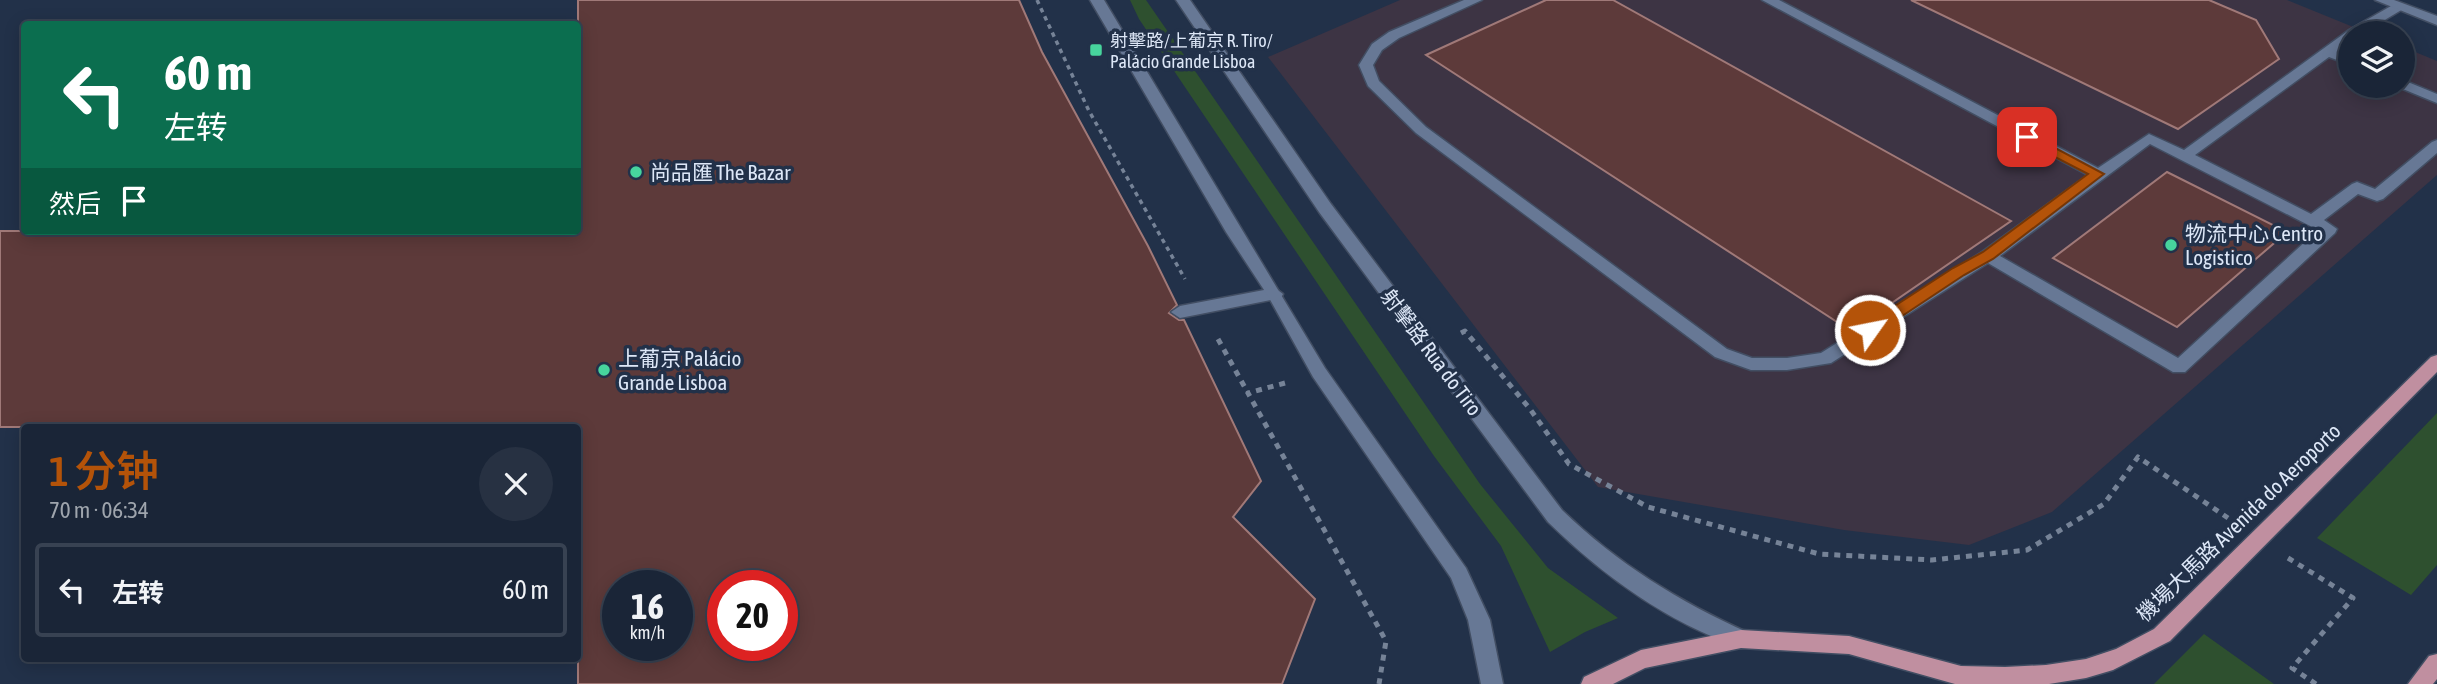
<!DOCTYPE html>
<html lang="zh">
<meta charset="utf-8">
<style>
body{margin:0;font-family:"Asap Condensed","Noto Sans SC",sans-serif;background:#273142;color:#f1f3f6;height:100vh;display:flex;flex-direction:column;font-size:26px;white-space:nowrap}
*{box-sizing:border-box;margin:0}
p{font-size:23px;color:#9fa5ad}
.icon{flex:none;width:38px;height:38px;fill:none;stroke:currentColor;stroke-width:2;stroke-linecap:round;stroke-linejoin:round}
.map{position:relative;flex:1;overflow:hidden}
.side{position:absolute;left:21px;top:424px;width:560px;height:238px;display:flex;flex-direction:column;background:#1a2537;border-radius:7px;box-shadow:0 4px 18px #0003,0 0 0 2px #384252}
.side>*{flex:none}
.top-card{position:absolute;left:21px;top:21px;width:560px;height:214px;border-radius:7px;box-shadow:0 4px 18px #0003,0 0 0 2px #384252;background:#0b6e4f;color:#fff;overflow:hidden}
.tools{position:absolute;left:2338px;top:21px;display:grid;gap:14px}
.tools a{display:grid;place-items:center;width:77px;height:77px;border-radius:50%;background:#1a2537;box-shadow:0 4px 18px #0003,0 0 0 2px #384252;font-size:35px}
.speed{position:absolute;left:602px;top:570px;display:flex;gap:14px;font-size:35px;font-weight:700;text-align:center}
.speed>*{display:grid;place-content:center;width:91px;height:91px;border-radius:50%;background:#1a2537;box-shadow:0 4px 18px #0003,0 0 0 2px #384252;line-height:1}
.speed small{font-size:18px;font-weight:400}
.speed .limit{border:10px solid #d22;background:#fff;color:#111}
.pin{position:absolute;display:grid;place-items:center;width:60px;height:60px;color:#fff;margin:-30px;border-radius:14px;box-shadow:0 4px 10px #0006}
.me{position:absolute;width:77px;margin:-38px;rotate:57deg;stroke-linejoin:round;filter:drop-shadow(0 0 5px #0008)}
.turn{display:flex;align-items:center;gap:24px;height:147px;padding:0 28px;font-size:32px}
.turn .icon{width:91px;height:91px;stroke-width:2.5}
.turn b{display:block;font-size:49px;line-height:60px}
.then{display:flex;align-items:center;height:66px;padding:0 28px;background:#0003;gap:14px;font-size:26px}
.round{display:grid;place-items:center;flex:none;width:74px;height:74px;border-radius:37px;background:#273142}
.summary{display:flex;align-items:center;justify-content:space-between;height:119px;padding:0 28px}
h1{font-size:42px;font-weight:600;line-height:52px;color:#b45309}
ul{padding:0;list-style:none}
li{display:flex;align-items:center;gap:21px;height:94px;margin:0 14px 10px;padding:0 14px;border:4px solid #384252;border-radius:7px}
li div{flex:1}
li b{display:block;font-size:26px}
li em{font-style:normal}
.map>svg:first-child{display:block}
.industrial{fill:#3d3444}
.green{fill:#2e502f}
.building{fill:#5d3a3a;stroke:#a07978;stroke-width:2;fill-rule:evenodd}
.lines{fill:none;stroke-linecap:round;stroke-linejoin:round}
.lane-casing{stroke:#424e63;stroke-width:3}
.street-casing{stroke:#424e63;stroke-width:3}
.secondary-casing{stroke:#424e63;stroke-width:3}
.primary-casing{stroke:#424e63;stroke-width:3}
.path-far1{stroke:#768397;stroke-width:3.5;stroke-dasharray:4.5 4.5;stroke-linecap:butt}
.path{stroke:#768397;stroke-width:5;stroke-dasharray:6 6;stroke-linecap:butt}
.lane{fill:#677895;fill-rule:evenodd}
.street{fill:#677895;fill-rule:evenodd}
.secondary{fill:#677895;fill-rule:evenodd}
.primary{fill:#c08fa0;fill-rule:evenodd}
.route{fill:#b45309;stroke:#753606;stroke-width:2}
.poi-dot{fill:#47d49d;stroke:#223149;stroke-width:2.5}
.labels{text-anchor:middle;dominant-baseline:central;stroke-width:7;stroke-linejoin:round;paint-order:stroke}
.far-poi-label{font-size:18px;fill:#dde7f7;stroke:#223149;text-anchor:start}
.poi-label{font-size:21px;fill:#dde7f7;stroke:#223149;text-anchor:start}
.street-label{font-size:21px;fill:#dde7f7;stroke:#223149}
</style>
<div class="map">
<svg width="2437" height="684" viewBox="0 0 2437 684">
<rect width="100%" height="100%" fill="#223149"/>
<!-- industrial -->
<path class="industrial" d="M1400 0H2287L2368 33H2350V86H2403V47L2437 61V175L2052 512 1969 545 1844 530 1598 487 1268 57Z"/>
<!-- green -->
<path class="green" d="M1130 0H1146L1480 484 1548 568 1618 618 1585 632 1550 652 1501 546 1434 456 1139 19Z
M2437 413V565L2411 595 2317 538Z
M2204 634 2274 684H2154Z"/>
<!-- building -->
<path class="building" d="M578 0H1019L1042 52 1148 246 1177 305 1169 313 1179 320H1184L1261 481 1233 517 1315 599 1282 684H578V427H0V231H578ZM618 586H677V646H618ZM723 586H782V646H723Z
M1546 0H1613L2011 221 1851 331 1426 55Z
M1911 0H2209L2256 20 2279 59 2178 129Z
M2167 172 2287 232 2177 327 2053 258Z"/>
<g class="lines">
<!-- lane casing -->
<g class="lane-casing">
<path id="lane" d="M1464 0H1482L1399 38 1382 50 1373 65 1379 81 1426 127 1727 349 1752 358H1787L1821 353 1982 252 2088 175 1762 0H1779L2098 168 2149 134 2184 150 2349 30 2398 2 2405 6 2403 9 2363 33H2350V42L2338 51 2350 56V65L2329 57 2195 155 2311 214 2352 184 2357 182 2375 189 2432 142 2437 140V153L2383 199 2377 201 2358 194 2324 220 2337 229 2335 233 2185 372H2173L1988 263 1831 363 1787 370H1751L1715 357 1416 133 1368 86 1359 65 1372 44 1389 32ZM2150 144 2318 230 2178 358 2000 256Z
M2403 80 2437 94V103L2398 87 2403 86Z
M1275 288 1283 294 1281 298 1180 318 1171 312 1180 306Z"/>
</g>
<!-- street casing -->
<g class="street-casing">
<path id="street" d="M2375 0H2394L2437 16V25Z"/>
</g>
<!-- secondary casing -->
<g class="secondary-casing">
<path id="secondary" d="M1090 0H1104L1325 368 1466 568 1490 620 1503 684H1481L1468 620 1451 578 1313 377 1268 296 1226 232Z
M1176 0H1190L1331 204 1562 510C1618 564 1678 601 1749 633L1752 639 1749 645 1741 648C1667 622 1603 576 1548 522L1319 212Z"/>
</g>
<!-- primary casing -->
<g class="primary-casing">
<path id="primary" d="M2437 355V372L2170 641 2113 670 2086 678 2049 684H1955L1849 654 1741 648 1645 668 1613 684H1581L1584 677 1641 650 1741 630 1849 636 1961 666 2005 667 2046 665 2086 659 2116 649 2154 629 2431 357Z
M2437 654V679L2433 684H2408L2429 656Z"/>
</g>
<!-- path-far1 -->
<path class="path-far1" d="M1037 0 1089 111 1185 279"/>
<!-- path -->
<path class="path" d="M1461 333 1465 331 1530 409 1569 464 1648 507 1819 554 1932 560 2027 550 2104 504 2138 457 2228 518
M1218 339 1248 393
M1285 383 1248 393 1386 641 1379 684
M2288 558 2353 598 2292 668 2316 684"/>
<!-- lane -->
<use href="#lane" class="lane"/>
<!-- street -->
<use href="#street" class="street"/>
<!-- secondary -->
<use href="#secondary" class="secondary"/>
<!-- primary -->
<use href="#primary" class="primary"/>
</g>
<!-- route -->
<path class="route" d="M2027 133 2104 174 1993 259 1964 275 1875 334H1864L1862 330 1864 326 1953 268 1983 252 2088 174 2022 140 2020 137Z"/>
<!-- markers -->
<g class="poi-dot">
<rect x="1089" y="43" width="14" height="14" rx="3.5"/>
<circle cx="636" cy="172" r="7"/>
<circle cx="2171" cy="245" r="7"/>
<circle cx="604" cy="370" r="7"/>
</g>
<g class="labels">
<!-- far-poi labels -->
<g class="far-poi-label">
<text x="1110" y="40">射擊路/上葡京 R. Tiro/<tspan x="1110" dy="21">Palácio Grande Lisboa</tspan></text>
</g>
<!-- poi labels -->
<g class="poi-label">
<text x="650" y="172">尚品匯 The Bazar</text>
<text x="2185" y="233">物流中心 Centro<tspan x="2185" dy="24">Logistico</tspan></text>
<text x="618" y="358">上葡京 Palácio<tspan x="618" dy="24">Grande Lisboa</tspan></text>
</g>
<!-- street labels -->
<g class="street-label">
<text transform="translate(1432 352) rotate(53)">射擊路 Rua do Tiro</text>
<text transform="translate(2238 522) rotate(-44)">機場大馬路 Avenida do Aeroporto</text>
</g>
</g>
</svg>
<div class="tools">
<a><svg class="icon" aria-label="layers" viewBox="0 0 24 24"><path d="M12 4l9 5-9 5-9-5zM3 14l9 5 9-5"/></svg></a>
</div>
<div class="speed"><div>16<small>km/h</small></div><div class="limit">20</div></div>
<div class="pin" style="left:2027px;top:137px;background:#d93025"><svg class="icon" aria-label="arrive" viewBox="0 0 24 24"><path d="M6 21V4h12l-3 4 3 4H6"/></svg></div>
<svg class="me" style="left:1870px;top:330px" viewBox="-20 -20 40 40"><circle r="17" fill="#b45309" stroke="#fff" stroke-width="3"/><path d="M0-11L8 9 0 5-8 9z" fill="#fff"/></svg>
<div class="top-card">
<div class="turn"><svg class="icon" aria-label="left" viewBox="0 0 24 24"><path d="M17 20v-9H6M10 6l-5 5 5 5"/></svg><div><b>60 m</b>左转</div></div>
<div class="then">然后<svg class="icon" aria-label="arrive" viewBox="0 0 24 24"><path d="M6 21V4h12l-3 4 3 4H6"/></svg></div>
</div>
<section class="side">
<div class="summary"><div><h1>1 分钟</h1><p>70 m · 06:34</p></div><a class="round"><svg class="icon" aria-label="close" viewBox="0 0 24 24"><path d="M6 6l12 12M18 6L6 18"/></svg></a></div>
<ul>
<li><svg class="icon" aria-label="left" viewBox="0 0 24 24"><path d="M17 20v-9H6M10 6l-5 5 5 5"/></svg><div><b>左转</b></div><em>60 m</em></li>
</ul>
</section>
</div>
